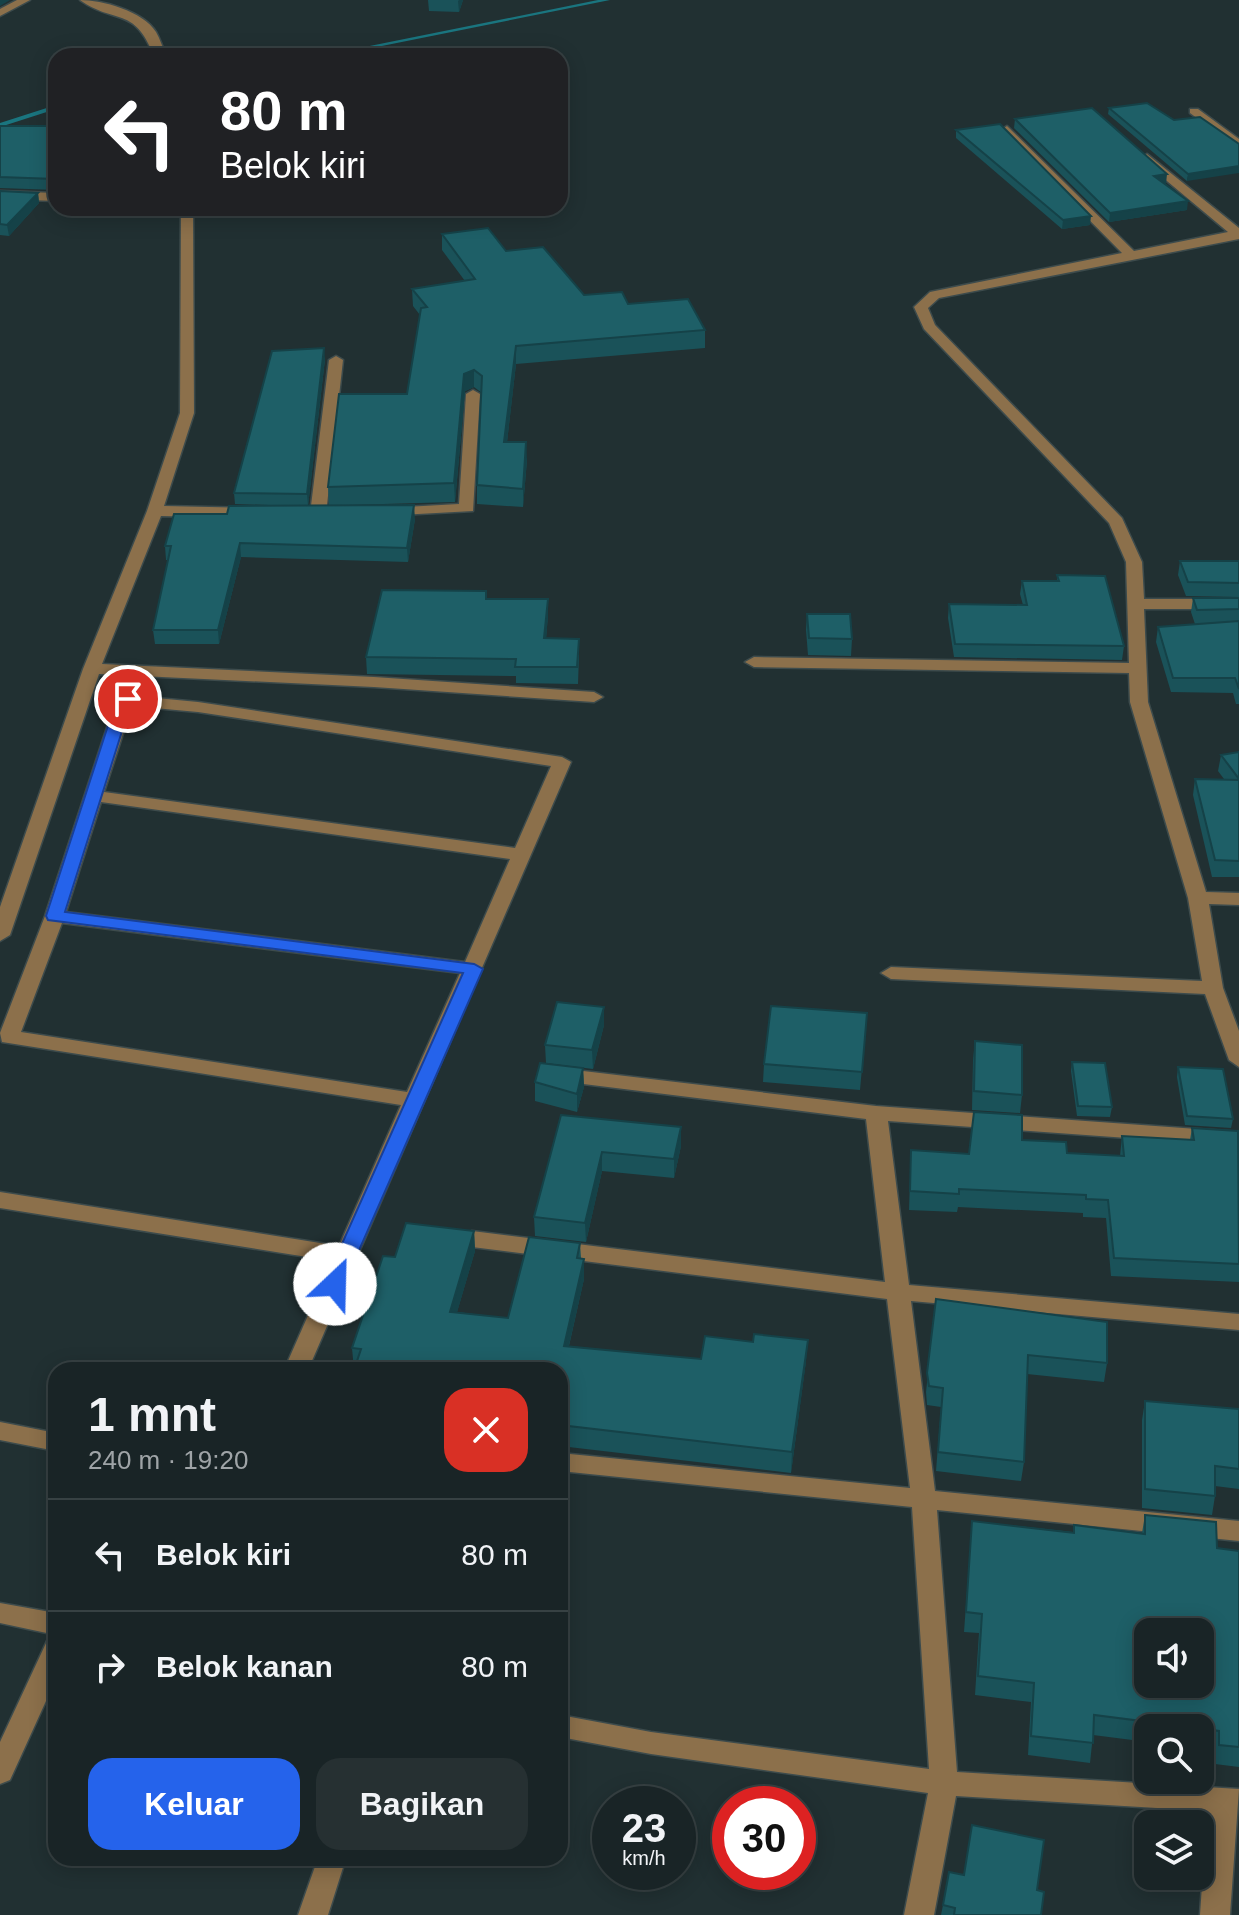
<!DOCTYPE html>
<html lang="id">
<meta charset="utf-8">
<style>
body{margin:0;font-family:Helvetica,sans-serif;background:#263032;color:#f1f3f6;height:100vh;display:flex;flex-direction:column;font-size:30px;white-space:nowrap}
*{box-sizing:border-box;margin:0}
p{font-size:26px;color:#9fa4a7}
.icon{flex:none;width:44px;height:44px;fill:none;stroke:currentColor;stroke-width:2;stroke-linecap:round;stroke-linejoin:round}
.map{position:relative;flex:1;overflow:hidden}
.sheet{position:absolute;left:48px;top:1362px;width:520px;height:504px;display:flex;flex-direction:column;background:#192426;border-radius:24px;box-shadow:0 4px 20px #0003,0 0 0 2px #374143}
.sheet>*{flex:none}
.top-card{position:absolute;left:48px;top:48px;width:520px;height:168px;border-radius:24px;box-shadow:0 4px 20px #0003,0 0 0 2px #374143;background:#202124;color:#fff;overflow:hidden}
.tools{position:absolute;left:1134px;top:1618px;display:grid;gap:16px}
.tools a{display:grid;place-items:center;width:80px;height:80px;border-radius:16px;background:#192426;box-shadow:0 4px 20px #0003,0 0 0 2px #374143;font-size:40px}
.speed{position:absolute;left:592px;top:1786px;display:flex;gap:16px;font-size:40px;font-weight:700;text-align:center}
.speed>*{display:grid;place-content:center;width:104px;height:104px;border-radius:50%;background:#192426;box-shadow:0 4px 20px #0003,0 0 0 2px #374143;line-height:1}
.speed small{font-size:20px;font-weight:400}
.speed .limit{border:12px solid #d22;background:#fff;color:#111}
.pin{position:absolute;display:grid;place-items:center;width:68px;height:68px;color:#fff;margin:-34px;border:4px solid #fff;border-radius:50%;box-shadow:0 2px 8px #0007}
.me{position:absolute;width:88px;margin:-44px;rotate:24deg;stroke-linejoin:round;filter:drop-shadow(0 0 6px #0008)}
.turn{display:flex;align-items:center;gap:28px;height:168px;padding:0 40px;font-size:36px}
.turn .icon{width:104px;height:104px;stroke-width:2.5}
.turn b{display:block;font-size:56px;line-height:68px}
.round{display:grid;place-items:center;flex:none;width:84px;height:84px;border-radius:24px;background:#263032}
.overview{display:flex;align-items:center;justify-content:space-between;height:136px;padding:0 40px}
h1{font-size:48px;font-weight:800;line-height:60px}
.action{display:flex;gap:16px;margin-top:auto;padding:16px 40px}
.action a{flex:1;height:92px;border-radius:24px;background:#2563eb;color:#fff;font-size:32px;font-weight:800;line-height:92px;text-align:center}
.action a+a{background:#263032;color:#f1f3f6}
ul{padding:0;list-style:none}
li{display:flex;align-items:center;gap:24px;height:112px;padding:0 40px;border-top:2px solid #374143}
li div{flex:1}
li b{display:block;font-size:30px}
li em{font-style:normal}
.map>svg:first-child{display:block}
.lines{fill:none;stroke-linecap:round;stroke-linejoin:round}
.stream{fill:#1a757f;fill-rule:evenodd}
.minor-casing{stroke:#3d4b4c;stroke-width:3}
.minor{fill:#8c704b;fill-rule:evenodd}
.wall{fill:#1a5259}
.shaded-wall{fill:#154248}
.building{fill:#1e5f67;stroke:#154248;stroke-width:2;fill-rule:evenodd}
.route{fill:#2563eb;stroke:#184099;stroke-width:2}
</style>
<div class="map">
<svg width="1239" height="1915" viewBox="0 0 1239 1915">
<rect width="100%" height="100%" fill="#213032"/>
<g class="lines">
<!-- stream -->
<path class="stream" d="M598 0H610L332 56H320Z
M56 105V109L0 127V123Z"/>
<!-- minor casing -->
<g class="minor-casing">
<path id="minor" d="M17 0H30L0 16V9Z
M80 0C102 0 143 11 156 32 160 39 163 48 166 56H154C134 5 115 25 80 0Z
M1190 109H1198L1239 139V149L1190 113Z
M1007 126 1134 251 1228 232 1143 161 1141 158 1147 154 1239 228V239L939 298 928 308 935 325 1122 518 1142 562 1144 599H1239V609H1144L1148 702 1206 892 1239 893V905L1209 904 1223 988 1239 1031V1067L1229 1060 1205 994 891 979 881 973 891 967 1202 981 1188 898 1130 702 1129 673 754 667 745 662 754 657 1129 663 1126 562 1109 523 924 329 914 307 930 292 1122 253 1003 133 1001 130Z
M0 191 56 193V201L0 199Z
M181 208H193L194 413 164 506 255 508 263 513 255 518 161 516 102 664 374 677 594 692 603 697 594 702 374 687 99 674 10 935 0 941V907L83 669 147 511 180 413Z
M336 356 343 360 326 514 318 519 310 514 329 360Z
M473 390 480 394 473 511 381 516 379 513 387 508 459 504 466 394Z
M125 695 198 702 562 757 571 762 308 1370H284L332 1261 0 1208V1192L339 1246 401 1105 2 1042 0 1033 45 916 116 700ZM132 706 198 712 551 766 515 848 104 792ZM101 802 510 859 465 962 66 912ZM62 923 460 973 407 1092 21 1032Z
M558 1068 876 1106 1239 1132V1146L888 1121 909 1285 1239 1314V1330L911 1301 935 1491 1239 1521V1541L937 1510 957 1772 1239 1789 1230 1915H1200L1207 1811 956 1796 934 1915H904L928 1793 651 1754 560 1737V1715L651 1732 929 1769 912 1507 560 1471V1453L910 1488 887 1299 472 1247 464 1244 461 1239 464 1234 472 1231 885 1282 866 1119 551 1080 547 1075Z
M0 1422 56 1433V1451L0 1440Z
M0 1603 56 1613V1635L0 1623Z
M56 1638V1679L10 1780 0 1784V1742L47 1641Z
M318 1858H346L328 1915H298Z"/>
</g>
<!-- minor -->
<use href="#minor" class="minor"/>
</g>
<!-- wall -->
<path class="wall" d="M428 0H463L459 12 429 11Z
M1109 108 1174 120 1200 117 1187 181 1108 114Z
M1015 119 1166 184H1164L1187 210 1109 222 1014 128Z
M0 126H56V190L0 188Z
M956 130 1090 225 1062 229 956 138Z
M0 191 38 193 39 203 9 236 0 235Z
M442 234 506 251 584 295 628 304 705 330V348L516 364 507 442 527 460 523 507 477 504V485L482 393 474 387 465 391 455 502 348 505 415 519 408 562 241 557 219 644H155L153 630 168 560H166L165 546 227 514 299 506 235 504 234 493 325 359 308 506H329L328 487 407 394 420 315 413 306 412 289 465 281 442 250Z
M1180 561H1239V597L1186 596 1178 575Z
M1057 575 1124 646 1122 660 954 657 948 618 949 604 1023 605 1020 594 1022 581H1057Z
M1193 598H1239V704H1236L1233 693 1171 692 1156 642 1158 627 1209 624H1195L1191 612Z
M487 599 548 615 546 638 579 655 578 684 516 683V676L367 674 366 657Z
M807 614 852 639 851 656 808 655 806 630Z
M1239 752V877H1212L1193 795 1195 779H1224L1218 771 1221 755Z
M867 1013 860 1090 763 1082 764 1064Z
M604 1025 593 1069 546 1063 545 1045Z
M975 1041 1022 1095 1020 1113 972 1110 973 1060Z
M1072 1062 1112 1107 1110 1117 1077 1116 1071 1071Z
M1178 1067 1233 1119 1231 1128 1185 1125 1177 1077Z
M583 1068 584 1087 577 1112 535 1101V1082Z
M561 1115 681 1127V1146L674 1178 602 1171 586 1242 535 1236 534 1217Z
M1192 1128 1239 1133V1282L1111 1276 1106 1218 1083 1217V1213L958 1207 957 1212 909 1210 911 1150 969 1154 1022 1140 1067 1153 1120 1156 1122 1136 1190 1140Z
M474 1231 475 1251 457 1312 508 1318 580 1243 581 1258 584 1259V1279L569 1346 701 1359 806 1361 791 1473 560 1446V1370H354L352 1348 395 1257Z
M936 1299 1107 1363 1104 1382 1027 1374 1024 1462 1021 1481 936 1471 941 1407 927 1405 926 1392Z
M1145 1401 1239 1409V1489L1215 1486V1496L1212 1515 1142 1508V1420Z
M1145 1515 1217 1548 1239 1551V1767L1215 1764V1750L1200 1749V1728H1148V1742L1093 1735 1090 1763 1028 1755 1031 1702 975 1695 979 1633 964 1632 972 1521 1073 1532 1074 1525 1142 1533Z
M1037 1890 1041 1915H941L943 1905Z"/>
<!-- shaded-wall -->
<path class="shaded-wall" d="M0 0H10L0 6Z
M459 0H463L459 12 458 1Z
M1239 166V173L1187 181 1188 174Z
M1167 174 1166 184 1152 186 1154 176Z
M38 193 39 203 9 236 7 225Z
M1188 201 1187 210 1109 222 1110 213Z
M1091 216 1090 225 1062 229 1063 220Z
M516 346V364L505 460 504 442Z
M324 348 325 359 308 506 307 494Z
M474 370V387L465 391 455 502 454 483 464 374Z
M526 442 527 460 523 507V489Z
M414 505 415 519 408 562 407 548Z
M240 543 241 557 219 644 218 630Z
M548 599V615L545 655 544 638Z
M604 1007V1025L593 1069 592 1050Z
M583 1068 584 1087 577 1112V1094Z
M681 1127V1146L674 1178V1159Z
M602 1152V1171L586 1242 585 1223Z
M474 1231 475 1251 451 1333 450 1312Z
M584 1259V1279L564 1367V1346Z
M808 1340 806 1361 791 1473 792 1452Z"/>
<!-- building -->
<path class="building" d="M1147 103 1174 120 1200 117 1239 144V166L1188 174 1109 108Z
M1092 108 1167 174 1154 176 1188 201 1110 213 1015 119Z
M1000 124 1091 216 1063 220 956 130Z
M0 126H56V182L55 179 0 177Z
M0 191 38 193 7 225 0 224Z
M488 228 506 251 543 247 584 295 622 292 628 304 688 299 705 330 516 346 504 442H526L523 489 477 485 482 376 474 370 464 374 454 483 328 487 339 394H407L421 308 427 307 412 289 475 279 442 234Z
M324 348 307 494 234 493 272 351Z
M414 505 407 548 240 543 218 630H153L171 546H165L174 514H227L229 506Z
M1180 561H1239V583L1188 582Z
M1057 575 1105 576 1124 646 955 644 949 604 1027 605 1022 581H1059Z
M382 590 486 591V599H548L544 638 579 639 577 667H515L516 659 366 657Z
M1193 598H1239V609L1197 610Z
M807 614H850L852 639 809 638Z
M1239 621V689L1235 678H1173L1158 627Z
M1239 752V779L1221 755Z
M1195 779 1239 780V861L1215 860Z
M557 1002 604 1007 592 1050 545 1045Z
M771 1006 867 1013 862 1072 764 1064Z
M975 1041 1022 1045V1095L974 1091Z
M1072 1062 1105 1063 1112 1107 1078 1106Z
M540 1063 583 1068 577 1094 535 1082Z
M1178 1067 1223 1069 1233 1119 1187 1116Z
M974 1112 1022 1115V1140L1066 1142 1067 1153 1124 1156 1122 1136 1194 1140 1192 1128 1238 1131 1239 1264 1114 1258 1108 1200 1086 1199V1195L959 1189V1194L910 1191 911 1150 969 1154Z
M561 1115 681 1127 674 1159 602 1152 585 1223 534 1217Z
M406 1223 474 1231 450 1312 508 1318 529 1237 580 1243 577 1258 584 1259 564 1346 701 1359 705 1336 753 1342 754 1334 808 1340 792 1452 560 1425V1370H354L361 1349 352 1348 383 1256 395 1257Z
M936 1299 1107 1322V1363L1028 1355 1024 1462 938 1452 943 1388 929 1386 927 1373Z
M1145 1401 1239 1409V1469L1215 1466V1496L1145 1489Z
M1145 1515 1216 1522 1217 1548 1239 1551V1747L1219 1745V1731L1094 1715 1093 1743 1031 1736 1034 1683 978 1676 982 1614 966 1612 972 1521 1074 1533V1525L1145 1534ZM1148 1632H1200V1684H1148Z
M972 1825 1044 1840 1037 1890 1044 1892 1041 1915H954L955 1908 943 1905 949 1872 964 1875Z"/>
<!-- route -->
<path class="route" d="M128 694 136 699 130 706 65 912 474 964 483 969 342 1289H327L324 1284 463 973 48 920 46 916 115 704Z"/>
</svg>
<div class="tools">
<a><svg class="icon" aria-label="sound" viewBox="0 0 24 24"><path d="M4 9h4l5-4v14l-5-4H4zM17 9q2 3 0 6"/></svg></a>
<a><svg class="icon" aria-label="search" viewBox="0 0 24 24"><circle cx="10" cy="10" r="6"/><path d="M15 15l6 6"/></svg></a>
<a><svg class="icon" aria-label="layers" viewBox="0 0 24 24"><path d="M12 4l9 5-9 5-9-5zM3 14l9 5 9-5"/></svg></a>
</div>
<div class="speed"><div>23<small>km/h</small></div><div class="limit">30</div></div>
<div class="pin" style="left:128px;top:699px;background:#d93025"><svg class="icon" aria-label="arrive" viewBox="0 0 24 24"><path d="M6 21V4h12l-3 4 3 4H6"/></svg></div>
<svg class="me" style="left:335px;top:1284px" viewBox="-20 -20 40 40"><circle r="19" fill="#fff"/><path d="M0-13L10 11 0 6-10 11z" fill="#2563eb"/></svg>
<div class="top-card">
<div class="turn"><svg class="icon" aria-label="left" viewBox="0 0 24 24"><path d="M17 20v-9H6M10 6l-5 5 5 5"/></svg><div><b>80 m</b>Belok kiri</div></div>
</div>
<section class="sheet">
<div class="overview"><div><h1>1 mnt</h1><p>240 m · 19:20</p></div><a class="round" style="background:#d93025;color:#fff"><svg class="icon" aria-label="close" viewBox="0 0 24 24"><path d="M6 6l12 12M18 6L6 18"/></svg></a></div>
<ul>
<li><svg class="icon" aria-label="left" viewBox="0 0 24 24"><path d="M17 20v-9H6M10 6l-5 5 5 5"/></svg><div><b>Belok kiri</b></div><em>80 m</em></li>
<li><svg class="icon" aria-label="right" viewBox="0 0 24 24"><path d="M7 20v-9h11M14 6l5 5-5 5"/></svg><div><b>Belok kanan</b></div><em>80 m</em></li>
</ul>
<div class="action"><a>Keluar</a><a>Bagikan</a></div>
</section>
</div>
